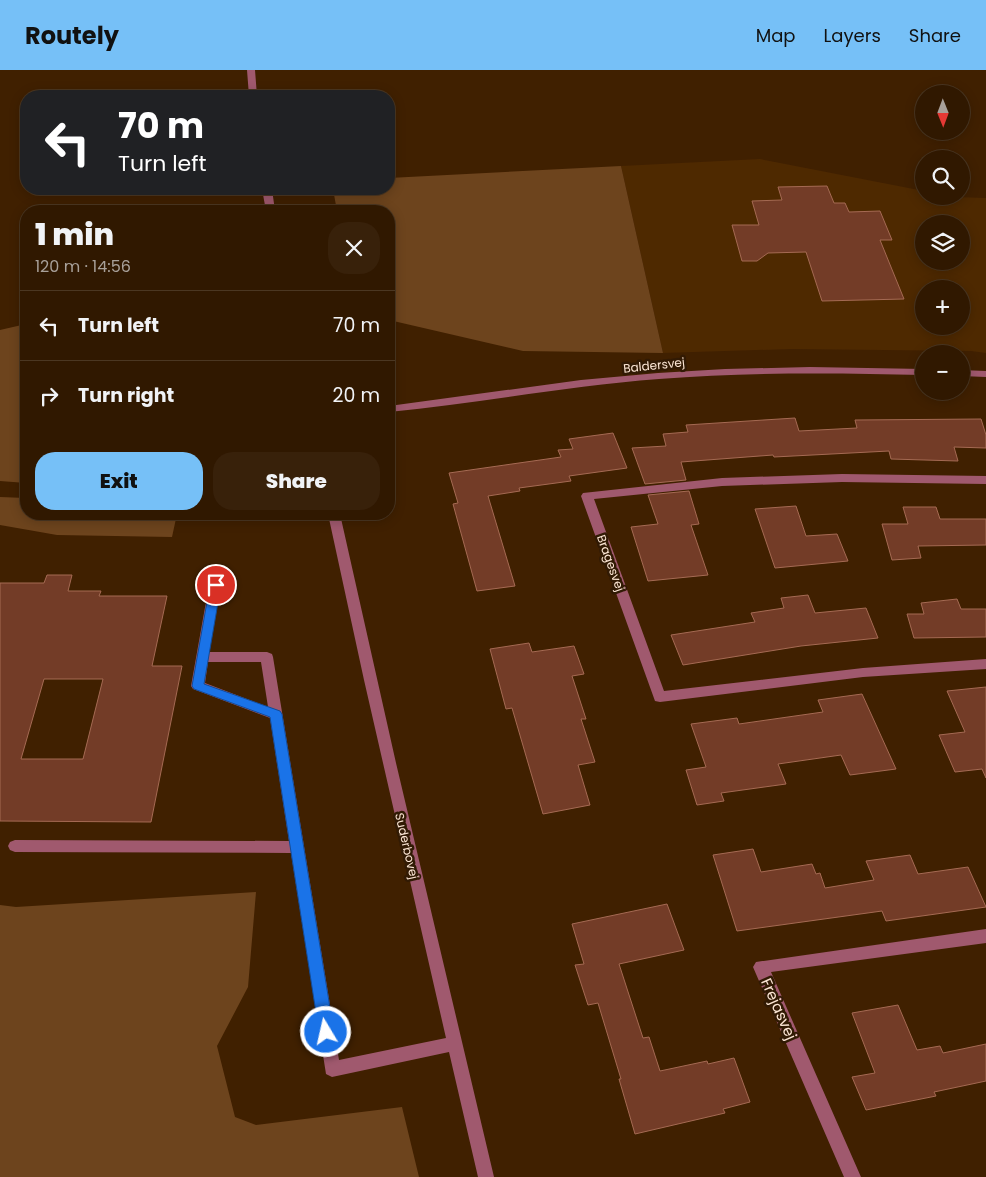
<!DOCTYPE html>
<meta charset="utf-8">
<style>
body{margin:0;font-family:Poppins,sans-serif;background:#38210a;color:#f1f3f6;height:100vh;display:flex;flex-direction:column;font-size:19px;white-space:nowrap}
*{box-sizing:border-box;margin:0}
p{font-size:16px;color:#a8a099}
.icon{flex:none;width:28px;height:28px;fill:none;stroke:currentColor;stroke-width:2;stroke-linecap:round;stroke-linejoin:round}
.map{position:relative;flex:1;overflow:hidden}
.panel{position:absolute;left:20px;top:135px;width:375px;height:315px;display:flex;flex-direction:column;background:#301800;border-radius:20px;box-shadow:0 2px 12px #0003,0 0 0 1px #4b3722}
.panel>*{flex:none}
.top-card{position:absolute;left:20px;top:20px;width:375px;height:105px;border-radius:20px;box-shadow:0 2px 12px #0003,0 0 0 1px #4b3722;background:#202124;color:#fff;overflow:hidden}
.needle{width:32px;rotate:179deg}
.tools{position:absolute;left:915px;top:15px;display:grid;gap:10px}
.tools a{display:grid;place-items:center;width:55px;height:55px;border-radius:50%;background:#301800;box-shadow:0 2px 12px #0003,0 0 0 1px #4b3722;font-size:25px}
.pin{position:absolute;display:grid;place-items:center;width:42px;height:42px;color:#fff;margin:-21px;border:2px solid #fff;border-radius:50%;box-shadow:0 1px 5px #0007}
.me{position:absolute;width:55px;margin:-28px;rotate:351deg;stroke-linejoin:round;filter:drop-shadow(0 0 4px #0008)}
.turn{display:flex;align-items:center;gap:18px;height:105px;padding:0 15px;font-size:22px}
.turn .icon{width:65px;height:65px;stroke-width:2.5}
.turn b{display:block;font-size:35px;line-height:42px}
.round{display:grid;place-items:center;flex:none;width:52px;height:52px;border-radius:20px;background:#38210a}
.head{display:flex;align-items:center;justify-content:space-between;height:85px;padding:0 15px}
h1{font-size:30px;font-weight:800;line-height:38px}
.action{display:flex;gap:10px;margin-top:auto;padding:10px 15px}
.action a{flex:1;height:58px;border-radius:20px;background:#76c0f7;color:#111;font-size:20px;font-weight:800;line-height:58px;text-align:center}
.action a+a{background:#38210a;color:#f1f3f6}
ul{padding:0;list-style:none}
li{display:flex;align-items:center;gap:15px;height:70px;padding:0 15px;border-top:1px solid #4b3722}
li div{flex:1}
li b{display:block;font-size:19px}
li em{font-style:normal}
header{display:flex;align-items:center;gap:30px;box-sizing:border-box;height:70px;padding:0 25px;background:#76c0f7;color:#111}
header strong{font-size:24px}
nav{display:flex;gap:28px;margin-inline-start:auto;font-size:18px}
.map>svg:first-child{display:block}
.built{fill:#4e2900;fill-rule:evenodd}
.green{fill:#6d441d}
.building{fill:#733c27;stroke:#a56a53;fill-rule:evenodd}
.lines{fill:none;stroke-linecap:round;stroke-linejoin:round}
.minor{fill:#a0596e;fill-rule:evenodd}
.route{fill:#1a73e8;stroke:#114b97}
.labels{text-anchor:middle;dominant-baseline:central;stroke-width:5;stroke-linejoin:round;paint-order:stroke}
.street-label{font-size:12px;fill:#fce6d5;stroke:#311a04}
.near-street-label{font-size:15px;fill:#fce6d5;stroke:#311a04}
</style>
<header>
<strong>Routely</strong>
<nav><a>Map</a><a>Layers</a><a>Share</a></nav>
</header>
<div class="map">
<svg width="986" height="1107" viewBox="0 0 986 1107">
<rect width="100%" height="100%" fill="#402000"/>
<!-- built -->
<path class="built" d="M760 89 924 121V126L986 128V283L971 281 792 279 663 283 621 96ZM924 154H961V191H924ZM924 219H961V256H924Z"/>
<!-- green -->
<path class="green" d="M621 96 663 283 523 281 389 250V141H337L333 119H389V108Z
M26 254V413L0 411V260Z
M0 427 26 428V444H177L172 467 57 465 0 455Z
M256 822 248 917 217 976 235 1047 256 1055 402 1037 419 1107H0V835L16 837Z"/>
<!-- building -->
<path class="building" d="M827 116 834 133H845L849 142 880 141 892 170H880L904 229 822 231 806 182 768 183 757 191H742L732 155H759L752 131 782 130 778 117Z
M795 348 799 361 857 358 855 350 981 349 986 365V378L954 377 958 391 891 389 889 381 774 387 773 385 681 392 686 410 645 414 632 378 666 376 663 364 688 362 686 355Z
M613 363 627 398 569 406 571 411 519 418 520 421 488 426 515 516 477 521 453 434 458 433 449 403 561 387 558 380 573 379 569 369Z
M689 421 699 454 691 455 708 505 648 511 631 457 658 454 648 425Z
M796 436 806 466 837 464 848 491 775 498 755 439Z
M903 437H936L940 449H986V475L918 476 921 488 892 490 882 454H908Z
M47 505H72L68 521H101L99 526H167L152 596H182L151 752 0 751V513H44ZM44 609H103L83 689H21Z
M808 525 815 543 866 538 878 568 801 576 683 595 671 565 755 552 751 543 784 538 781 528Z
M957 529 961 539H986V567L914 568 907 544H924L921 533Z
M529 573 532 582 574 576 584 604 572 606 586 649H581L595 692 578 695 590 735 543 744 512 638 506 639 490 579Z
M986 617V708L982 699 955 702 939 665 965 662 947 621Z
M862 624 896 699 850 705 841 685 778 694 786 714 721 723 724 731 697 735 686 700 706 697 691 654 737 648 739 654 823 642 818 630Z
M753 779 761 802 812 794 816 804 820 803 825 818 874 810 866 791 910 785 918 804 968 797 986 837 886 851 882 841 737 861 713 785Z
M667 834 684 880 619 894 643 968 649 967 660 1001 707 991 708 994 734 988 750 1032 723 1039 725 1043 635 1064 619 1009H621L598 933 588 935 575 895 584 894 572 854Z
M898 935 917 980 940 976 943 983 986 974V1011L934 1022 936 1026 866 1040 852 1007 875 1003 852 943Z"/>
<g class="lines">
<!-- minor -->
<path class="minor" d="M247 0H255L257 26H249Z
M262 119H272L275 141H266Z
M810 297 924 299V305C836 303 747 302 659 309 568 316 479 333 389 342V336L581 310 658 303 725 299Z
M961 300 986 301V307L961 306Z
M842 404 986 406V414L842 412 722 416 594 429 664 621 863 598 986 589V599L863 607 660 632 655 631 581 426 583 423 722 408Z
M328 444H340L396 693 494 1107H478L449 982 332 1007 326 1004 291 783 15 782 10 780 8 776 10 772 15 770 289 771 270 648 193 619 191 616 209 515 215 511 219 512 221 515 209 582H267L272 584 273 587 339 990 446 968 364 610ZM208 592H261L268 637 205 613Z
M986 859V873L771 902 861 1107H844L753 897 756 892Z"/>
</g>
<!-- route -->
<path class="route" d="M216 511 221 515 204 614 280 641 282 644 334 962 332 966 326 968 321 966 319 962 270 647 194 619 192 616 210 515Z"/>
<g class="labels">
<!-- street labels -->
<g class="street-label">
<text transform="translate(654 295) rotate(-6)">Baldersvej</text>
<text transform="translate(611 493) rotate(70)">Bragesvej</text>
<text transform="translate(407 776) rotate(77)">Suderbovej</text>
</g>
<!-- near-street labels -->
<g class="near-street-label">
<text transform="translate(779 939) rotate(66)">Frejasvej</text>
</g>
</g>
</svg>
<div class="tools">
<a><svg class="needle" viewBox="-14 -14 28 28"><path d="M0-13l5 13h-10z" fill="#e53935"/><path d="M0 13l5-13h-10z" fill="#a8a099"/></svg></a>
<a><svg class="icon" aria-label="search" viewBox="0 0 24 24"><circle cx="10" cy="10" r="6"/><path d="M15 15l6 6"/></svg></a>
<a><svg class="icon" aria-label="layers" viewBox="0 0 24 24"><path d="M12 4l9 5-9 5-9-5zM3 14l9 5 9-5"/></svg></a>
<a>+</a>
<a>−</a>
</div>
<div class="pin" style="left:216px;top:515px;background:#d93025"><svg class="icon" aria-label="arrive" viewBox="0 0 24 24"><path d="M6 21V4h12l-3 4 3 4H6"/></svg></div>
<svg class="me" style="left:326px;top:962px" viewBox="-20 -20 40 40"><circle r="17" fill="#1a73e8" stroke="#fff" stroke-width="3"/><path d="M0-11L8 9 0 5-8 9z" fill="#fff"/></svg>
<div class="top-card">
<div class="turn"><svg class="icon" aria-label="left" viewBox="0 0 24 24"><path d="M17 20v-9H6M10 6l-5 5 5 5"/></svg><div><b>70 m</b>Turn left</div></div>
</div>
<section class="panel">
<div class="head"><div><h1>1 min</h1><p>120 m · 14:56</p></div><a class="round"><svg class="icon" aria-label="close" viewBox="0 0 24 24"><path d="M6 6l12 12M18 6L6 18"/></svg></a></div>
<ul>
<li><svg class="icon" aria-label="left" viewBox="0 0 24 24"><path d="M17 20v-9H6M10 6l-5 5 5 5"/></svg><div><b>Turn left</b></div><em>70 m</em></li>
<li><svg class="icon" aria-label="right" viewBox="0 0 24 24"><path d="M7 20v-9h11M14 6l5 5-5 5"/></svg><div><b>Turn right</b></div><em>20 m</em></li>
</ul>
<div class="action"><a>Exit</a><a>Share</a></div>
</section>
</div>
